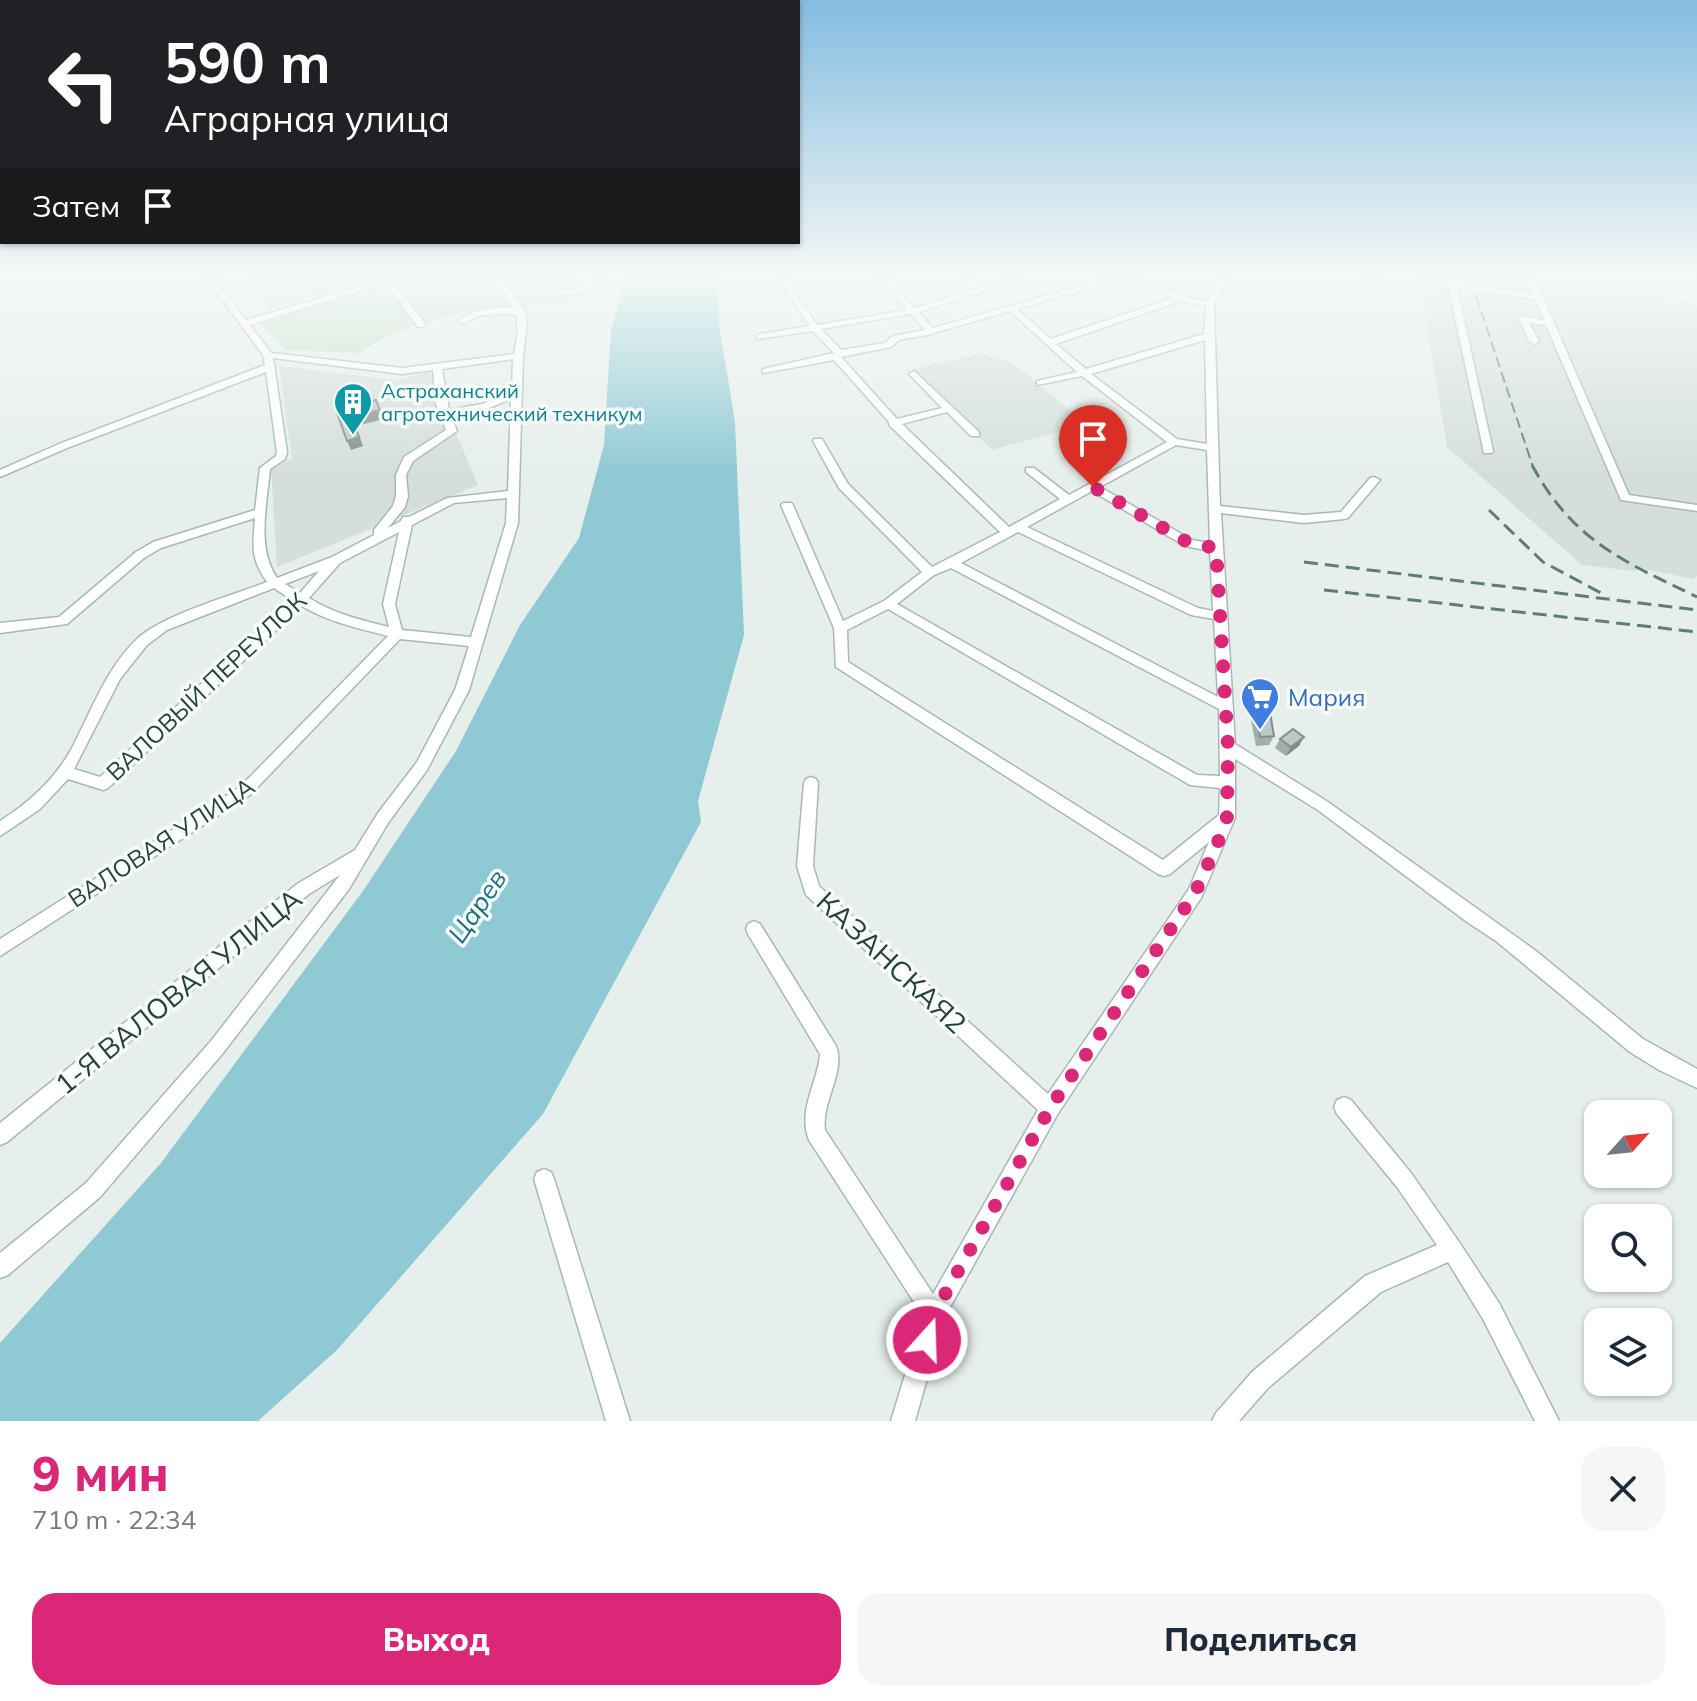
<!DOCTYPE html>
<html lang="ru">
<meta charset="utf-8">
<style>
body{margin:0;font-family:Mulish,sans-serif;background:#f6f6f7;color:#1f2937;height:100vh;display:flex;flex-direction:column;font-size:30px;white-space:nowrap}
*{box-sizing:border-box;margin:0}
p{font-size:26px;color:#747a83}
.icon{flex:none;width:44px;height:44px;fill:none;stroke:currentColor;stroke-width:2;stroke-linecap:round;stroke-linejoin:round}
.map{position:relative;height:1421px;overflow:hidden}
.details{display:flex;flex-direction:column;background:#fff;flex:1}
.details>*{flex:none}
.banner{position:absolute;left:0px;top:0px;width:800px;height:244px;box-shadow:0 2px 6px #0004;background:#202124;color:#fff;overflow:hidden}
.needle{width:52px;rotate:63deg}
.buttons{position:absolute;left:1584px;top:1100px;display:grid;gap:16px}
.buttons a{display:grid;place-items:center;width:88px;height:88px;border-radius:16px;background:#fff;box-shadow:0 2px 6px #0004;font-size:40px}
.pin{position:absolute;display:grid;place-items:center;width:68px;height:68px;color:#fff;margin:-82px -34px;border-radius:50% 50% 50% 0;rotate:-45deg;box-shadow:0 0 8px #0007}
.pin .icon{rotate:45deg}
.me{position:absolute;width:88px;margin:-44px;rotate:20deg;stroke-linejoin:round;filter:drop-shadow(0 0 6px #0008)}
.turn{display:flex;align-items:center;gap:28px;height:168px;padding:0 32px;font-size:36px}
.turn .icon{width:104px;height:104px;stroke-width:2.5}
.turn b{display:block;font-size:56px;line-height:68px}
.then{display:flex;align-items:center;height:76px;padding:0 32px;background:#0003;gap:16px;font-size:30px}
.round{display:grid;place-items:center;flex:none;width:84px;height:84px;border-radius:24px;background:#f6f6f7}
.head{display:flex;align-items:center;justify-content:space-between;height:136px;padding:0 32px}
h1{font-size:48px;font-weight:800;line-height:60px;color:#db2777}
.action{display:flex;gap:16px;margin-top:auto;padding:16px 32px}
.action a{flex:1;height:92px;border-radius:24px;background:#db2777;color:#fff;font-size:32px;font-weight:800;line-height:92px;text-align:center}
.action a+a{background:#f6f6f7;color:#1f2937}
.map>svg:first-child{display:block}
.built{fill:#d4dfda}
.green{fill:#bfe0c8}
.water{fill:#8ec9d4}
.lines{fill:none;stroke-linecap:round;stroke-linejoin:round}
.minor-casing{stroke:#a8b8b2;stroke-width:3}
.minor{fill:#fff;fill-rule:evenodd}
.rail-far1{stroke:#5f7d75;stroke-width:2;stroke-dasharray:11 5;stroke-linecap:butt}
.rail{stroke:#5f7d75;stroke-width:3;stroke-dasharray:14 7;stroke-linecap:butt}
.wall{fill:#a1aea9}
.shaded-wall{fill:#838d89}
.building{fill:#bbcac4;stroke:#838d89;stroke-width:2}
.route{stroke:#db2777;stroke-width:14;stroke-dasharray:0 25.2}
.labels{text-anchor:middle;dominant-baseline:central;stroke-width:7;stroke-linejoin:round;paint-order:stroke}
.far-culture-label{font-size:20px;fill:#0d838f;stroke:#f7fbf9;text-anchor:start}
.street-label{font-size:24px;fill:#24423a;stroke:#f7fbf9}
.shop-label{font-size:24px;fill:#366cbe;stroke:#f7fbf9;text-anchor:start}
.water-label{font-size:26px;font-style:italic;fill:#1c6f80;stroke:#f7fbf9}
.near-street-label{font-size:28px;fill:#24423a;stroke:#f7fbf9}
</style>
<div class="map">
<svg width="1697" height="1421" viewBox="0 0 1697 1421">
<rect width="100%" height="100%" fill="#e6efeb"/>
<!-- built -->
<path class="built" d="M1419 279H1521L1690 300 1697 307V576L1692 579 1641 568 1635 571 1582 565 1447 447Z
M981 353 1012 362 1086 424 992 450 912 370Z
M279 366 395 380 430 372 478 485 277 567 271 468 292 459Z"/>
<!-- green -->
<path class="green" d="M249 279H373L269 308Z
M382 279H576L563 306H508L463 312 390 334 359 353 286 350 254 316Z"/>
<!-- water -->
<path class="water" d="M625 279H718L719 324 735 422 744 635 698 801 701 822 543 1114 337 1350 258 1421H0V1343L161 1163 363 891 456 751 520 625 579 538 604 445 611 330Z"/>
<g class="lines">
<!-- minor casing -->
<g class="minor-casing">
<path id="minor" d="M207 279H215L246 320 385 279H396L393 281 426 325 424 327H418L386 283 250 325 271 353 402 368 514 354 518 332 516 314 482 315 462 324 458 321C473 307 494 308 514 308L494 279H502L525 311 527 323 523 356 518 523 469 690 427 770 388 823 349 889 223 1053 100 1197 8 1275 0 1278V1253L86 1183 211 1041 340 875 309 894 7 1142 0 1145V1123L297 884 355 850 378 813 417 762 455 690 469 646 400 639 250 795 0 956V939L240 787 388 636C358 628 328 622 302 606L108 788 103 790 68 779 40 809 0 836V821C30 802 55 779 72 748 92 710 106 668 138 638 166 614 231 596 267 582 250 558 253 546 255 518L161 548 144 558 67 624 0 633V623L59 617 136 552 153 542 255 510 260 468 276 456 277 452 266 372 67 448 0 477V470L59 444 265 365 263 355ZM273 358 402 374 433 370 436 404 446 430 404 457 396 475V496L393 506 374 530V535L332 557 277 578C256 548 267 504 270 469L285 459 287 452ZM513 359 512 392 482 404 449 410 442 369ZM511 399 508 491 447 498 409 517H403L401 521 388 528 405 507 408 496 406 475 413 461 457 431 451 416 489 408ZM507 498 506 523 471 637 402 630 395 604 412 525 454 503ZM399 532 383 604 389 627C361 620 334 614 309 598L340 563ZM319 571 300 593 285 584ZM274 588 292 600 100 777 74 769 120 679 147 645 167 630Z
M593 279H601L592 290 563 295 559 292 586 286Z
M779 279H787L817 325 907 310 880 279H888L915 308 975 289 961 279H970L983 287 1009 279H1020L919 312 933 328 1105 279H1117L1116 281 1017 309 1051 339 1173 298 1127 279H1137L1196 300 1207 301 1220 279H1228L1214 304 1220 506 1304 515 1341 512 1370 478 1374 477 1380 480 1348 518 1344 519 1304 523 1221 513 1235 744 1328 802 1536 951 1643 1039 1697 1069V1088L1659 1070 1630 1052 1496 941 1467 922 1318 810 1235 759V818L1201 898 1057 1115 944 1318 915 1421H891L923 1316 809 1140C797 1110 818 1083 820 1054L748 934 746 929 748 924 754 921 760 924 836 1046C846 1072 821 1102 825 1130L933 1294 1038 1110 806 895 797 866 804 783 806 779 811 777 816 779 818 783 813 866 819 886 1048 1094 1189 889 1209 842 1170 874 1164 876 1158 874 836 667 834 628 781 505 783 503H791L793 505 843 621 884 601 922 572 839 488 813 441 814 439H822L848 484 932 567 1000 532 889 425V422L834 360 763 373V369L834 353 813 331 757 339V335L760 334 809 326ZM1181 301 1206 306 1204 334 1086 369 1056 344ZM1010 311 1077 372 1037 381V385L1082 376 1167 442 1069 495 1034 468H1026V472L1060 499 1009 527 902 424 947 412 971 436H979V432L914 371 909 374 911 376 942 408 897 419 841 357 891 347 899 340 927 335ZM911 314 925 330 893 336 885 343 841 350 821 329ZM1205 340 1207 444 1177 439 1091 374ZM1176 445 1207 450 1210 543 1192 540 1100 487ZM1092 491 1185 546 1210 551 1213 611 1198 608 1027 527ZM1018 532 1191 615 1214 619 1218 697 961 563ZM951 568 1219 709 1220 776 1197 775 897 604 934 575ZM888 609 1190 785 1220 788 1219 815 1163 860 848 662 847 630Z
M1364 279H1374L1377 281 1373 284Z
M1527 279H1535L1629 495 1697 505V511L1621 500 1546 325 1529 323 1539 341 1534 344 1529 341 1519 319 1523 316 1544 320 1535 299 1457 288 1493 451 1492 453H1484L1448 285 1452 282 1533 294Z
M1344 1097 1351 1100 1411 1173 1459 1242 1499 1303 1559 1421H1535L1483 1319 1448 1262 1381 1292 1268 1388 1239 1421H1212L1216 1413 1252 1372 1365 1276 1437 1245 1397 1187 1337 1114 1334 1107 1337 1100Z
M544 1169 551 1172 554 1179 630 1421H606L534 1179 537 1172Z"/>
</g>
<!-- minor -->
<use href="#minor" class="minor"/>
<!-- rail-far1 -->
<path class="rail-far1" d="M1476 296 1533 467"/>
<!-- rail -->
<path class="rail" d="M1532 465C1573 541 1623 561 1697 597
M1489 510 1543 562 1601 593
M1304 562 1697 610
M1324 590 1697 632"/>
</g>
<!-- wall -->
<path class="wall" d="M1256 711 1274 736 1269 745 1256 746 1251 720Z
M1280 739 1299 746 1286 756 1275 748Z"/>
<!-- shaded-wall -->
<path class="shaded-wall" d="M376 400 384 419 356 426 363 446 351 450 347 441 352 417Z
M1304 737 1299 746 1286 756 1291 747Z"/>
<!-- building -->
<path class="building" d="M376 400 380 410 352 417 359 437 347 441 336 410Z
M1256 711 1270 713 1274 736 1260 737Z
M1293 729 1304 737 1291 747 1280 739Z"/>
<!-- sky -->
<linearGradient id="sky" x2="0" y2="1"><stop stop-color="#84bce0"/><stop offset="0.58" stop-color="#f4f8f6"/><stop offset="1" stop-color="#f4f8f6" stop-opacity="0"/></linearGradient>
<rect width="1697" height="477" fill="url(#sky)"/>
<g class="lines">
<!-- route -->
<path class="route" d="M927 1340 934 1314 1050 1108 1195 893 1218 842 1227 817 1228 747 1216 548 1189 543 1093 487"/>
</g>
<!-- icons -->
<defs>
<g id="building-pin" transform="scale(2)"><path d="M0 17L-7.5 6A9.5 9.5 0 1 1 7.5 6Z" fill="#0f9aa8" stroke="#f7fbf9"/><path d="M-4-6H4V6H1V3H-1V6H-4ZM-2.5-4.3h1.7v1.8h-1.7ZM.8-4.3h1.7v1.8H.8ZM-2.5-1h1.7V.8h-1.7ZM.8-1h1.7V.8H.8Z" fill="#fff"/></g>
<g id="supermarket-pin" transform="scale(2)"><path d="M0 17L-7.5 6A9.5 9.5 0 1 1 7.5 6Z" fill="#3f7fe0" stroke="#f7fbf9"/><path d="M-6-5.5h2.5l.6 2H6L4.5 2H-2.5L-4.4-4H-6ZM-1.5 3.2a1.3 1.3 0 1 0 .1 0ZM3 3.2a1.3 1.3 0 1 0 .1 0Z" fill="#fff"/></g>
</defs>
<g fill-rule="evenodd">
<use href="#building-pin" x="353" y="402"/>
<use href="#supermarket-pin" x="1260" y="697"/>
</g>
<g class="labels">
<!-- far-culture labels -->
<g class="far-culture-label">
<text x="381" y="390">Астраханский<tspan x="381" dy="23">агротехнический техникум</tspan></text>
</g>
<!-- street labels -->
<g class="street-label">
<text transform="translate(206 686) rotate(-43)">ВАЛОВЫЙ ПЕРЕУЛОК</text>
<text transform="translate(161 842) rotate(-33)">ВАЛОВАЯ УЛИЦА</text>
</g>
<!-- shop labels -->
<g class="shop-label">
<text x="1288" y="697">Мария</text>
</g>
<!-- water labels -->
<g class="water-label">
<text transform="translate(477 906) rotate(-56)">Царев</text>
</g>
<!-- near-street labels -->
<g class="near-street-label">
<text transform="translate(892 962) rotate(43)">КАЗАНСКАЯ2</text>
<text transform="translate(178 991) rotate(-39)">1-Я ВАЛОВАЯ УЛИЦА</text>
</g>
</g>
</svg>
<div class="buttons">
<a><svg class="needle" viewBox="-14 -14 28 28"><path d="M0-13l5 13h-10z" fill="#e53935"/><path d="M0 13l5-13h-10z" fill="#747a83"/></svg></a>
<a><svg class="icon" aria-label="search" viewBox="0 0 24 24"><circle cx="10" cy="10" r="6"/><path d="M15 15l6 6"/></svg></a>
<a><svg class="icon" aria-label="layers" viewBox="0 0 24 24"><path d="M12 4l9 5-9 5-9-5zM3 14l9 5 9-5"/></svg></a>
</div>
<div class="pin" style="left:1093px;top:487px;background:#d93025"><svg class="icon" aria-label="arrive" viewBox="0 0 24 24"><path d="M6 21V4h12l-3 4 3 4H6"/></svg></div>
<svg class="me" style="left:927px;top:1340px" viewBox="-20 -20 40 40"><circle r="17" fill="#db2777" stroke="#fff" stroke-width="3"/><path d="M0-11L8 9 0 5-8 9z" fill="#fff"/></svg>
<div class="banner">
<div class="turn"><svg class="icon" aria-label="left" viewBox="0 0 24 24"><path d="M17 20v-9H6M10 6l-5 5 5 5"/></svg><div><b>590 m</b>Аграрная улица</div></div>
<div class="then">Затем<svg class="icon" aria-label="arrive" viewBox="0 0 24 24"><path d="M6 21V4h12l-3 4 3 4H6"/></svg></div>
</div>
</div>
<section class="details">
<div class="head"><div><h1>9 мин</h1><p>710 m · 22:34</p></div><a class="round"><svg class="icon" aria-label="close" viewBox="0 0 24 24"><path d="M6 6l12 12M18 6L6 18"/></svg></a></div>
<div class="action"><a>Выход</a><a>Поделиться</a></div>
</section>
